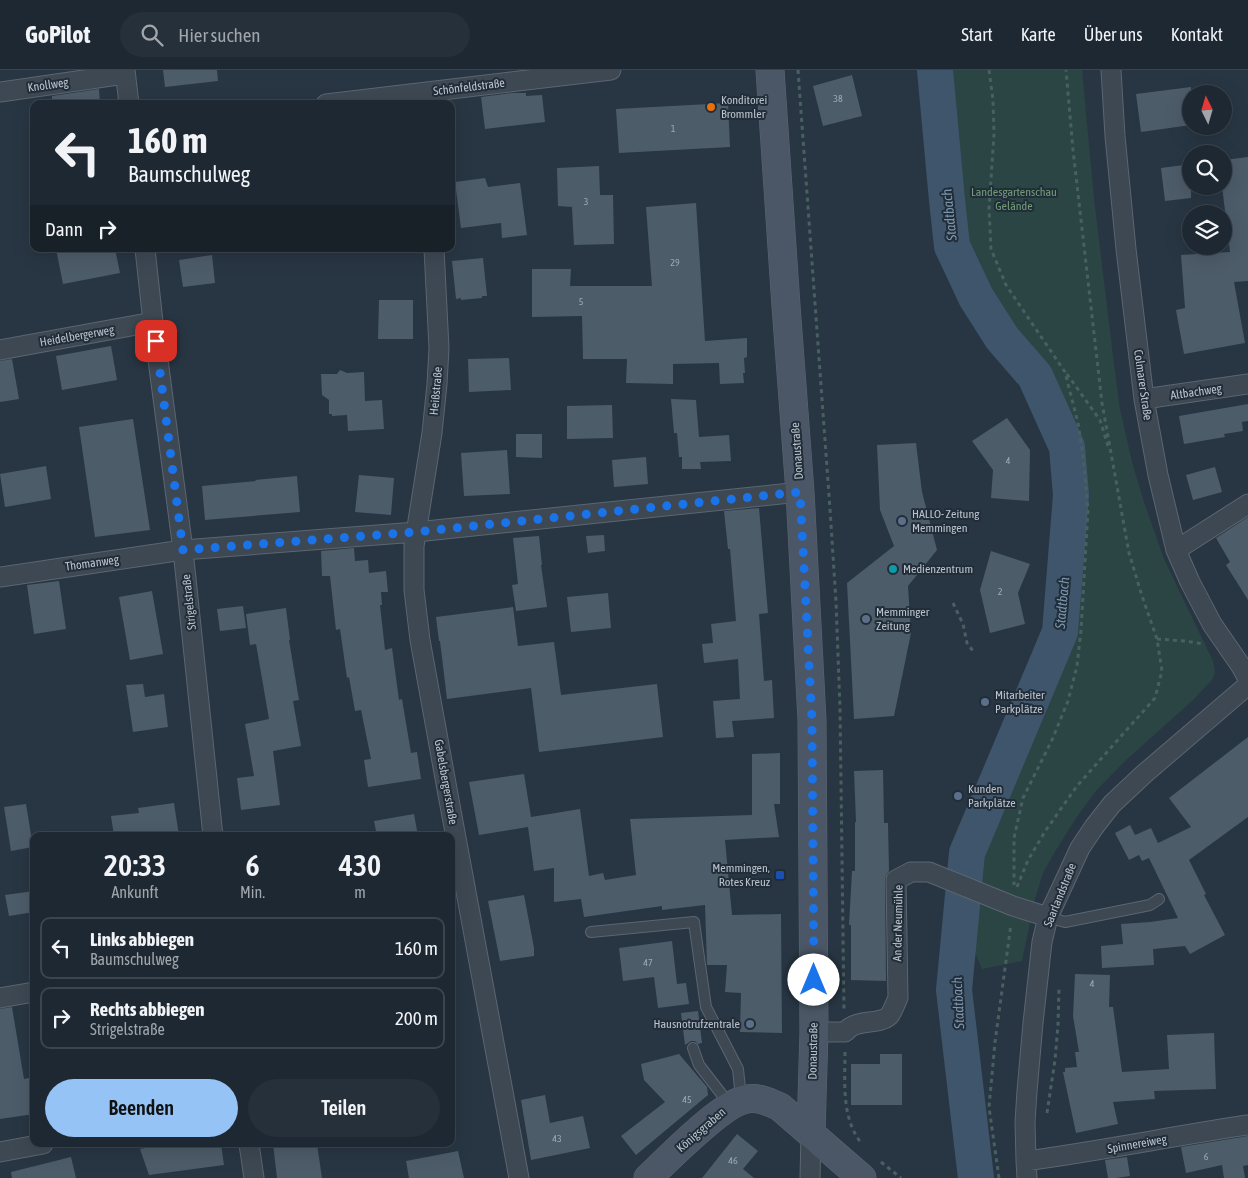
<!DOCTYPE html>
<html lang="de">
<meta charset="utf-8">
<style>
body{margin:0;font-family:"Asap Condensed",sans-serif;background:#26303a;color:#f1f3f6;height:100vh;display:flex;flex-direction:column;font-size:19px;white-space:nowrap}
*{box-sizing:border-box;margin:0}
p{font-size:16px;color:#a1a6ac}
.icon{flex:none;width:28px;height:28px;fill:none;stroke:currentColor;stroke-width:2;stroke-linecap:round;stroke-linejoin:round}
.map{position:relative;flex:1;overflow:hidden}
.panel{position:absolute;left:30px;top:762px;width:425px;height:315px;display:flex;flex-direction:column;background:#1e2832;border-radius:10px;box-shadow:0 5px 20px #0002,0 0 0 1px #3c444d}
.panel>*{flex:none}
.top-card{position:absolute;left:30px;top:30px;width:425px;height:152px;border-radius:10px;box-shadow:0 5px 20px #0002,0 0 0 1px #3c444d;background:#1e2832;color:#f1f3f6;overflow:hidden}
.needle{width:32px;rotate:355deg}
.fabs{position:absolute;left:1182px;top:15px;display:grid;gap:10px}
.fabs a{display:grid;place-items:center;width:50px;height:50px;border-radius:50%;background:#1e2832;box-shadow:0 5px 20px #0002,0 0 0 1px #3c444d;font-size:25px}
.pin{position:absolute;display:grid;place-items:center;width:42px;height:42px;color:#fff;margin:-21px;border-radius:10px;box-shadow:0 2px 8px #0006}
.me{position:absolute;width:55px;margin:-28px;rotate:0deg;stroke-linejoin:round;filter:drop-shadow(0 0 4px #0008)}
.turn{display:flex;align-items:center;gap:18px;height:105px;padding:0 15px;font-size:22px}
.turn .icon{width:65px;height:65px;stroke-width:2.5}
.turn b{display:block;font-size:35px;line-height:42px}
.then{display:flex;align-items:center;height:48px;padding:0 15px;background:#0003;gap:10px;font-size:19px}
.eta{display:flex;justify-content:space-evenly;align-items:center;height:85px;text-align:center}
.eta b{font-size:30px;font-weight:600;line-height:35px}
.primary-button{display:flex;gap:10px;margin-top:auto;padding:10px 15px}
.primary-button a{flex:1;height:58px;border-radius:30px;background:#96c3f6;color:#111;font-size:20px;font-weight:600;line-height:58px;text-align:center}
.primary-button a+a{background:#26303a;color:#f1f3f6}
ul{padding:0;list-style:none}
li{display:flex;align-items:center;gap:15px;height:62px;margin:0 10px 8px;padding:0 5px;border:2px solid #3c444d;border-radius:10px}
li div{flex:1}
li b{display:block;font-size:19px}
li em{font-style:normal}
header{display:flex;align-items:center;gap:30px;box-sizing:border-box;height:70px;padding:0 25px;background:#1e2832;border-bottom:1px solid #3c444d}
header strong{font-size:24px}
nav{display:flex;gap:28px;margin-inline-start:auto;font-size:18px}
.search{width:350px;height:45px;background:#26303a;display:flex;align-items:center;gap:12px;box-sizing:border-box;padding:0 18px;border-radius:28px;color:#a1a6ac;font-size:19px}
.map>svg:first-child{display:block}
.green{fill:#2b4444}
.lines{fill:none;stroke-linecap:round;stroke-linejoin:round}
.river{stroke:#3f556c;stroke-width:36}
.building{fill:#4d5c69}
.lane-casing{stroke:#5b6671;stroke-width:12}
.street-casing{stroke:#5b6671;stroke-width:21}
.secondary-casing{stroke:#5b6671;stroke-width:29}
.path{stroke:#496061;stroke-width:3;stroke-dasharray:4 4;stroke-linecap:butt}
.lane{stroke:#3d4853;stroke-width:10}
.street{stroke:#3d4853;stroke-width:19}
.secondary{stroke:#4b5766;stroke-width:28}
.route{stroke:#1a73e8;stroke-width:9;stroke-dasharray:0 16.2}
.food-dot{fill:#e8710a;stroke:#212d39;stroke-width:2}
.service-dot{fill:#5c6f8a;stroke:#212d39;stroke-width:2}
.culture-dot{fill:#0f9aa8;stroke:#212d39;stroke-width:2}
.transit-dot{fill:#1a4fb4;stroke:#212d39;stroke-width:2}
.labels{text-anchor:middle;dominant-baseline:central;stroke-width:4;stroke-linejoin:round;paint-order:stroke}
.number-label{font-size:10px;fill:#9fa9b4}
.street-label{font-size:12px;fill:#bac3cd;stroke:#212d39}
.poi-label{font-size:12px;fill:#bac3cd;stroke:#212d39;text-anchor:start}
.park-label{font-size:12px;fill:#729d78;stroke:#212d39}
.water-label{font-size:14px;font-style:italic;fill:#7c96ae;stroke:#212d39}
</style>
<header>
<strong>GoPilot</strong>
<div class="search"><svg class="icon" aria-label="search" viewBox="0 0 24 24"><circle cx="10" cy="10" r="6"/><path d="M15 15l6 6"/></svg>Hier suchen</div>
<nav><a>Start</a><a>Karte</a><a>Über uns</a><a>Kontakt</a></nav>
</header>
<div class="map">
<svg width="1248" height="1108" viewBox="0 0 1248 1108">
<rect width="100%" height="100%" fill="#283643"/>
<!-- green -->
<path class="green" d="M931 0H1082L1094 128 1113 286 1119 334 1132 392 1144 432 1164 489 1213 591 1215 602 1212 610 1193 630 1124 692 1095 722 1076 748 1053 785 1043 803 1035 829 1022 891 982 899 965 859 977 794 988 755 1043 628 1063 587 1069 563 1074 484 1079 440 1071 369 1063 350 1036 321 968 239 943 190 934 140 933 48Z"/>
<g class="lines">
<!-- river -->
<path class="river" d="M935 0 947 130 952 176 976 227 1002 268 1035 306 1067 377 1071 425 1060 562 967 783 954 920 976 1108"/>
</g>
<!-- building -->
<path class="building" d="M163 0H217L218 11 165 17Z
M852 5 862 46 823 56 813 16Z
M1191 17V55L1141 62 1136 24Z
M99 19 100 34H52V26Z
M512 23H526V26L542 25 545 52 485 59 481 27Z
M728 33 730 77 619 83 616 39Z
M1248 87V211L1234 212 1245 273 1184 284 1176 240 1185 238 1181 185 1230 182 1222 116H1224V90Z
M1191 94V128L1165 131 1161 98Z
M599 96 600 125H613L614 174 574 175 572 137 558 136 557 98Z
M485 108 488 117 520 113 527 165 502 168 501 153 461 158 455 112Z
M696 133 705 271 747 268V287L744 288 745 303H743L744 313 720 314 719 293 673 294V314L626 313 627 289H583L582 246 532 247V199H571L570 216H652L646 137Z
M56 179H115L120 203 63 214Z
M212 185 215 213 183 217 179 190Z
M483 188 487 226H482V228L461 230V228L456 229 452 191Z
M379 230H413V269H378Z
M111 276 117 310 62 320 56 286Z
M509 288 511 320 469 322 468 289Z
M12 289 19 329 0 332V291Z
M340 300 347 303 364 302 365 331 382 330 384 359 348 361 347 345 332 346V344H329V330L322 325 321 304H337Z
M671 329 696 330 699 367 729 365 731 391 700 392 701 399H682V387H679L677 363H674Z
M1248 334V351L1242 352 1243 361 1224 364 1225 367 1184 374 1179 346Z
M612 335 613 368 567 369V336Z
M1007 348 1030 380 1029 431 991 428 993 400 972 371Z
M133 349 150 460 95 467 79 357Z
M516 364H542V388L516 387Z
M916 373 922 422 937 480 908 516 911 563 894 646 854 649 847 513 894 476 880 440 877 375Z
M507 380 510 424 464 426 461 383Z
M646 387 648 414 614 417 612 390Z
M46 396 51 429 5 437 0 404Z
M1215 397 1222 422 1193 430 1186 405Z
M359 405 394 408 391 445 355 442Z
M297 406 300 442 205 450 202 416 256 411 255 410Z
M759 438 768 543 759 544 764 611 772 610 774 648 732 651 734 667 716 668 713 631 740 629 738 589 704 593 702 574 713 573 711 554 736 551 730 479H728L724 441Z
M1248 447V530L1226 495 1230 492 1216 468Z
M604 465 605 481 588 483 586 466Z
M539 466 542 495H541L547 537 516 541 512 515 518 514 513 468Z
M354 478 355 491 368 490 369 503 386 501 388 522H381L382 535H380L385 580 392 578 399 630 402 629 411 683 417 682 421 709 368 717 364 690 371 689 361 640 355 641 349 607 347 608 340 559 336 560 330 506H322L321 481Z
M991 481 1030 494 1018 523 1025 554 990 563 980 520Z
M59 511 66 559 34 564 27 515Z
M152 521 163 584 130 590 119 527Z
M608 523 611 558 571 562 567 527Z
M243 536 246 558 220 561 217 539Z
M513 537 518 576 554 572 561 625 657 614 663 667 539 682 531 618 447 629 440 571H439L436 547Z
M286 538 290 570H289L299 630 293 631 301 676 273 681 280 735 241 740 237 708 254 706 245 654 269 649 256 574 250 575 246 544Z
M143 614 145 627 164 624 168 657 133 662 126 615Z
M1248 667V747L1189 790 1206 824 1204 825 1225 865 1190 884 1185 876 1153 879 1154 895 1102 898 1101 876 1123 874 1121 854 1150 852 1178 848 1149 788 1142 791 1139 785 1129 790 1115 763 1130 755 1135 765 1151 758 1158 773 1191 757 1169 728Z
M780 683V734H774L779 767 725 770 732 845 781 844 782 963 740 962 741 923 725 922 727 895H707L705 835 662 840V836L584 847 581 829 554 832V798L534 801 528 757 479 765 469 712 524 704 531 747 580 739 589 806 603 803 605 810 636 805 630 749 752 745V684Z
M883 700 884 753H888L889 801 886 805 885 810 886 911 851 910V855H849L852 801H855V752H856L854 701Z
M174 733 179 766H142V762L114 766 111 746 139 743 138 738Z
M26 734 33 777 11 781 4 737Z
M414 744 418 766H377L374 751Z
M34 821V842L9 846 5 825Z
M524 825 534 878V886L500 891 488 831Z
M672 871 677 914 686 913 689 934 658 938 654 907 623 911 619 878Z
M1075 904 1110 905 1109 937H1113L1122 1002 1169 999 1167 965 1214 963 1216 1019 1154 1021 1155 1029 1113 1032 1118 1054 1076 1063 1063 1002H1065V998L1077 997 1075 982H1079L1073 946Z
M12 937 24 1009 34 1007V1044L0 1049V939Z
M698 941 702 973 698 974 695 971H691L685 975 681 943Z
M679 984 707 1017 708 1025 636 1085 621 1066 665 1032 644 1010 641 994Z
M880 984H902V1035H851V994H880Z
M545 1025 550 1053 583 1046 590 1078 531 1090 521 1030Z
M737 1064 758 1081 743 1099 754 1108H702Z
M1248 1066V1095L1243 1096 1245 1108H1224L1222 1095 1186 1103 1181 1077Z
M165 1074H221L224 1095 149 1105 140 1079Z
M273 1074H317L322 1108H277Z
M458 1081 464 1108H409L406 1091Z
M71 1087 76 1108H12L11 1102Z
M1127 1087 1130 1106 1116 1108H1108L1105 1090Z"/>
<g class="lines">
<!-- lane casing -->
<g class="lane-casing">
<path id="lane" d="M1048 847 1065 852 1150 835 1159 829
M591 862 694 852 706 937 738 999 741 1028
M693 978 699 995 730 1035"/>
</g>
<!-- street casing -->
<g class="street-casing">
<path id="street" d="M125 0 129 34
M1111 0 1115 66 1126 179 1144 329 1158 405 1176 480 1190 512 1212 554 1241 596 1248 609
M0 22 125 4
M326 34 611 0
M145 179 153 252 183 480 213 766
M434 179 439 278 437 314 432 363 414 476V520L420 570 449 730 519 1108
M0 280 153 252
M1144 329 1248 314
M1176 480 1248 434
M0 507 183 480 416 462 800 422
M0 928 34 922
M814 962H845C847 960 849 958 851 957 861 950 880 954 889 946 893 941 895 934 898 928L896 810 911 802H929L1013 836 1048 847
M249 1074 254 1108
M0 1082 43 1074
M1026 1091C1100 1081 1174 1066 1248 1055
M810 1108 811 1063
M1027 1108 1026 1091 1025 1052 1027 1021 1033 953 1042 872 1048 847 1068 804 1080 778 1094 757 1112 734 1144 704 1248 615"/>
</g>
<!-- secondary casing -->
<g class="secondary-casing">
<path id="secondary" d="M770 0 786 236 800 422 812 650 814 962 811 1063
M648 1108C667 1090 723 1032 747 1029 759 1027 769 1032 780 1037L862 1108"/>
</g>
<!-- path -->
<path class="path" d="M798 0 830 439 836 532 840 638 844 940
M989 0 993 30 994 64 989 139 991 179 1006 215 1065 302 1078 353 1083 386 1088 440 1081 560 1077 596 1068 631 1052 670 1023 728 1014 768V815
M1067 304 1100 350 1108 376
M953 533 963 554 967 573 973 581
M1157 569 1185 571 1204 574
M1017 817 1028 790 1046 760 1077 716 1155 628 1162 601 1157 569 1142 526 1129 483 1102 333 1073 80 1066 0
M845 982C845 1013 841 1048 862 1074
M1047 1043 1055 990 1058 955 1059 918
M881 1092 901 1108
M999 1108 989 1037 995 972 1011 854"/>
<!-- lane -->
<use href="#lane" class="lane"/>
<!-- street -->
<use href="#street" class="street"/>
<!-- secondary -->
<use href="#secondary" class="secondary"/>
</g>
<g class="lines">
<!-- route -->
<path class="route" d="M156 271 183 480 416 462 800 422 812 650 814 910"/>
</g>
<!-- markers -->
<circle class="food-dot" cx="711" cy="37" r="5"/>
<g class="service-dot">
<circle cx="902" cy="451" r="5"/>
<circle cx="866" cy="549" r="5"/>
<circle cx="985" cy="632" r="5"/>
<circle cx="958" cy="726" r="5"/>
<circle cx="750" cy="954" r="5"/>
</g>
<circle class="culture-dot" cx="893" cy="499" r="5"/>
<rect class="transit-dot" x="775" y="800" width="10" height="10" rx="2.5"/>
<g class="labels">
<!-- number labels -->
<g class="number-label">
<text x="838" y="28">38</text>
<text x="673" y="58">1</text>
<text x="586" y="131">3</text>
<text x="675" y="192">29</text>
<text x="581" y="231">5</text>
<text x="1008" y="390">4</text>
<text x="1000" y="521">2</text>
<text x="648" y="892">47</text>
<text x="1092" y="913">4</text>
<text x="687" y="1029">45</text>
<text x="557" y="1068">43</text>
<text x="1206" y="1086">6</text>
<text x="733" y="1090">46</text>
</g>
<!-- street labels -->
<g class="street-label">
<text transform="translate(48 15) rotate(-8)">Knollweg</text>
<text transform="translate(469 17) rotate(-7)">Schönfeldstraße</text>
<text transform="translate(77 266) rotate(-10)">Heidelbergerweg</text>
<text transform="translate(1143 315) rotate(82)">Colmarer Straße</text>
<text transform="translate(436 321) rotate(-85)">Heißstraße</text>
<text transform="translate(1196 322) rotate(-8)">Altbachweg</text>
<text transform="translate(797 381) rotate(-94)">Donaustraße</text>
<text transform="translate(92 493) rotate(-8)">Thomanweg</text>
<text transform="translate(189 532) rotate(-96)">Strigelstraße</text>
<text transform="translate(446 712) rotate(80)">Gabelsbergerstraße</text>
<text transform="translate(1060 825) rotate(-68)">Saarlandstraße</text>
<text transform="translate(898 853) rotate(-89)">An der Neumühle</text>
<text transform="translate(813 981) rotate(-89)">Donaustraße</text>
<text transform="translate(701 1060) rotate(-41)">Königsgraben</text>
<text transform="translate(1137 1074) rotate(-10)">Spinnereiweg</text>
</g>
<!-- poi labels -->
<g class="poi-label">
<text x="721" y="30">Konditorei<tspan x="721" dy="14">Brommler</tspan></text>
<text x="912" y="444">HALLO- Zeitung<tspan x="912" dy="14">Memmingen</tspan></text>
<text x="903" y="499">Medienzentrum</text>
<text x="876" y="542">Memminger<tspan x="876" dy="14">Zeitung</tspan></text>
<text x="995" y="625">Mitarbeiter<tspan x="995" dy="14">Parkplätze</tspan></text>
<text x="968" y="719">Kunden<tspan x="968" dy="14">Parkplätze</tspan></text>
<text x="770" y="798" text-anchor="end">Memmingen,<tspan x="770" dy="14">Rotes Kreuz</tspan></text>
<text x="740" y="954" text-anchor="end">Hausnotrufzentrale</text>
</g>
<!-- park labels -->
<g class="park-label">
<text x="1014" y="122">Landesgartenschau<tspan x="1014" dy="14">Gelände</tspan></text>
</g>
<!-- water labels -->
<g class="water-label">
<text transform="translate(949 145) rotate(-96)">Stadtbach</text>
<text transform="translate(1062 533) rotate(-85)">Stadtbach</text>
<text transform="translate(958 933) rotate(-93)">Stadtbach</text>
</g>
</g>
</svg>
<div class="fabs">
<a><svg class="needle" viewBox="-14 -14 28 28"><path d="M0-13l5 13h-10z" fill="#e53935"/><path d="M0 13l5-13h-10z" fill="#a1a6ac"/></svg></a>
<a><svg class="icon" aria-label="search" viewBox="0 0 24 24"><circle cx="10" cy="10" r="6"/><path d="M15 15l6 6"/></svg></a>
<a><svg class="icon" aria-label="layers" viewBox="0 0 24 24"><path d="M12 4l9 5-9 5-9-5zM3 14l9 5 9-5"/></svg></a>
</div>
<div class="pin" style="left:156px;top:271px;background:#d93025"><svg class="icon" aria-label="arrive" viewBox="0 0 24 24"><path d="M6 21V4h12l-3 4 3 4H6"/></svg></div>
<svg class="me" style="left:814px;top:910px" viewBox="-20 -20 40 40"><circle r="19" fill="#fff"/><path d="M0-13L10 11 0 6-10 11z" fill="#1a73e8"/></svg>
<div class="top-card">
<div class="turn"><svg class="icon" aria-label="left" viewBox="0 0 24 24"><path d="M17 20v-9H6M10 6l-5 5 5 5"/></svg><div><b>160 m</b>Baumschulweg</div></div>
<div class="then">Dann<svg class="icon" aria-label="right" viewBox="0 0 24 24"><path d="M7 20v-9h11M14 6l5 5-5 5"/></svg></div>
</div>
<section class="panel">
<div class="eta">
<div><b>20:33</b><p>Ankunft</p></div>
<div><b>6</b><p>Min.</p></div>
<div><b>430</b><p>m</p></div>
</div>
<ul>
<li><svg class="icon" aria-label="left" viewBox="0 0 24 24"><path d="M17 20v-9H6M10 6l-5 5 5 5"/></svg><div><b>Links abbiegen</b><p>Baumschulweg</p></div><em>160 m</em></li>
<li><svg class="icon" aria-label="right" viewBox="0 0 24 24"><path d="M7 20v-9h11M14 6l5 5-5 5"/></svg><div><b>Rechts abbiegen</b><p>Strigelstraße</p></div><em>200 m</em></li>
</ul>
<div class="primary-button"><a>Beenden</a><a>Teilen</a></div>
</section>
</div>
